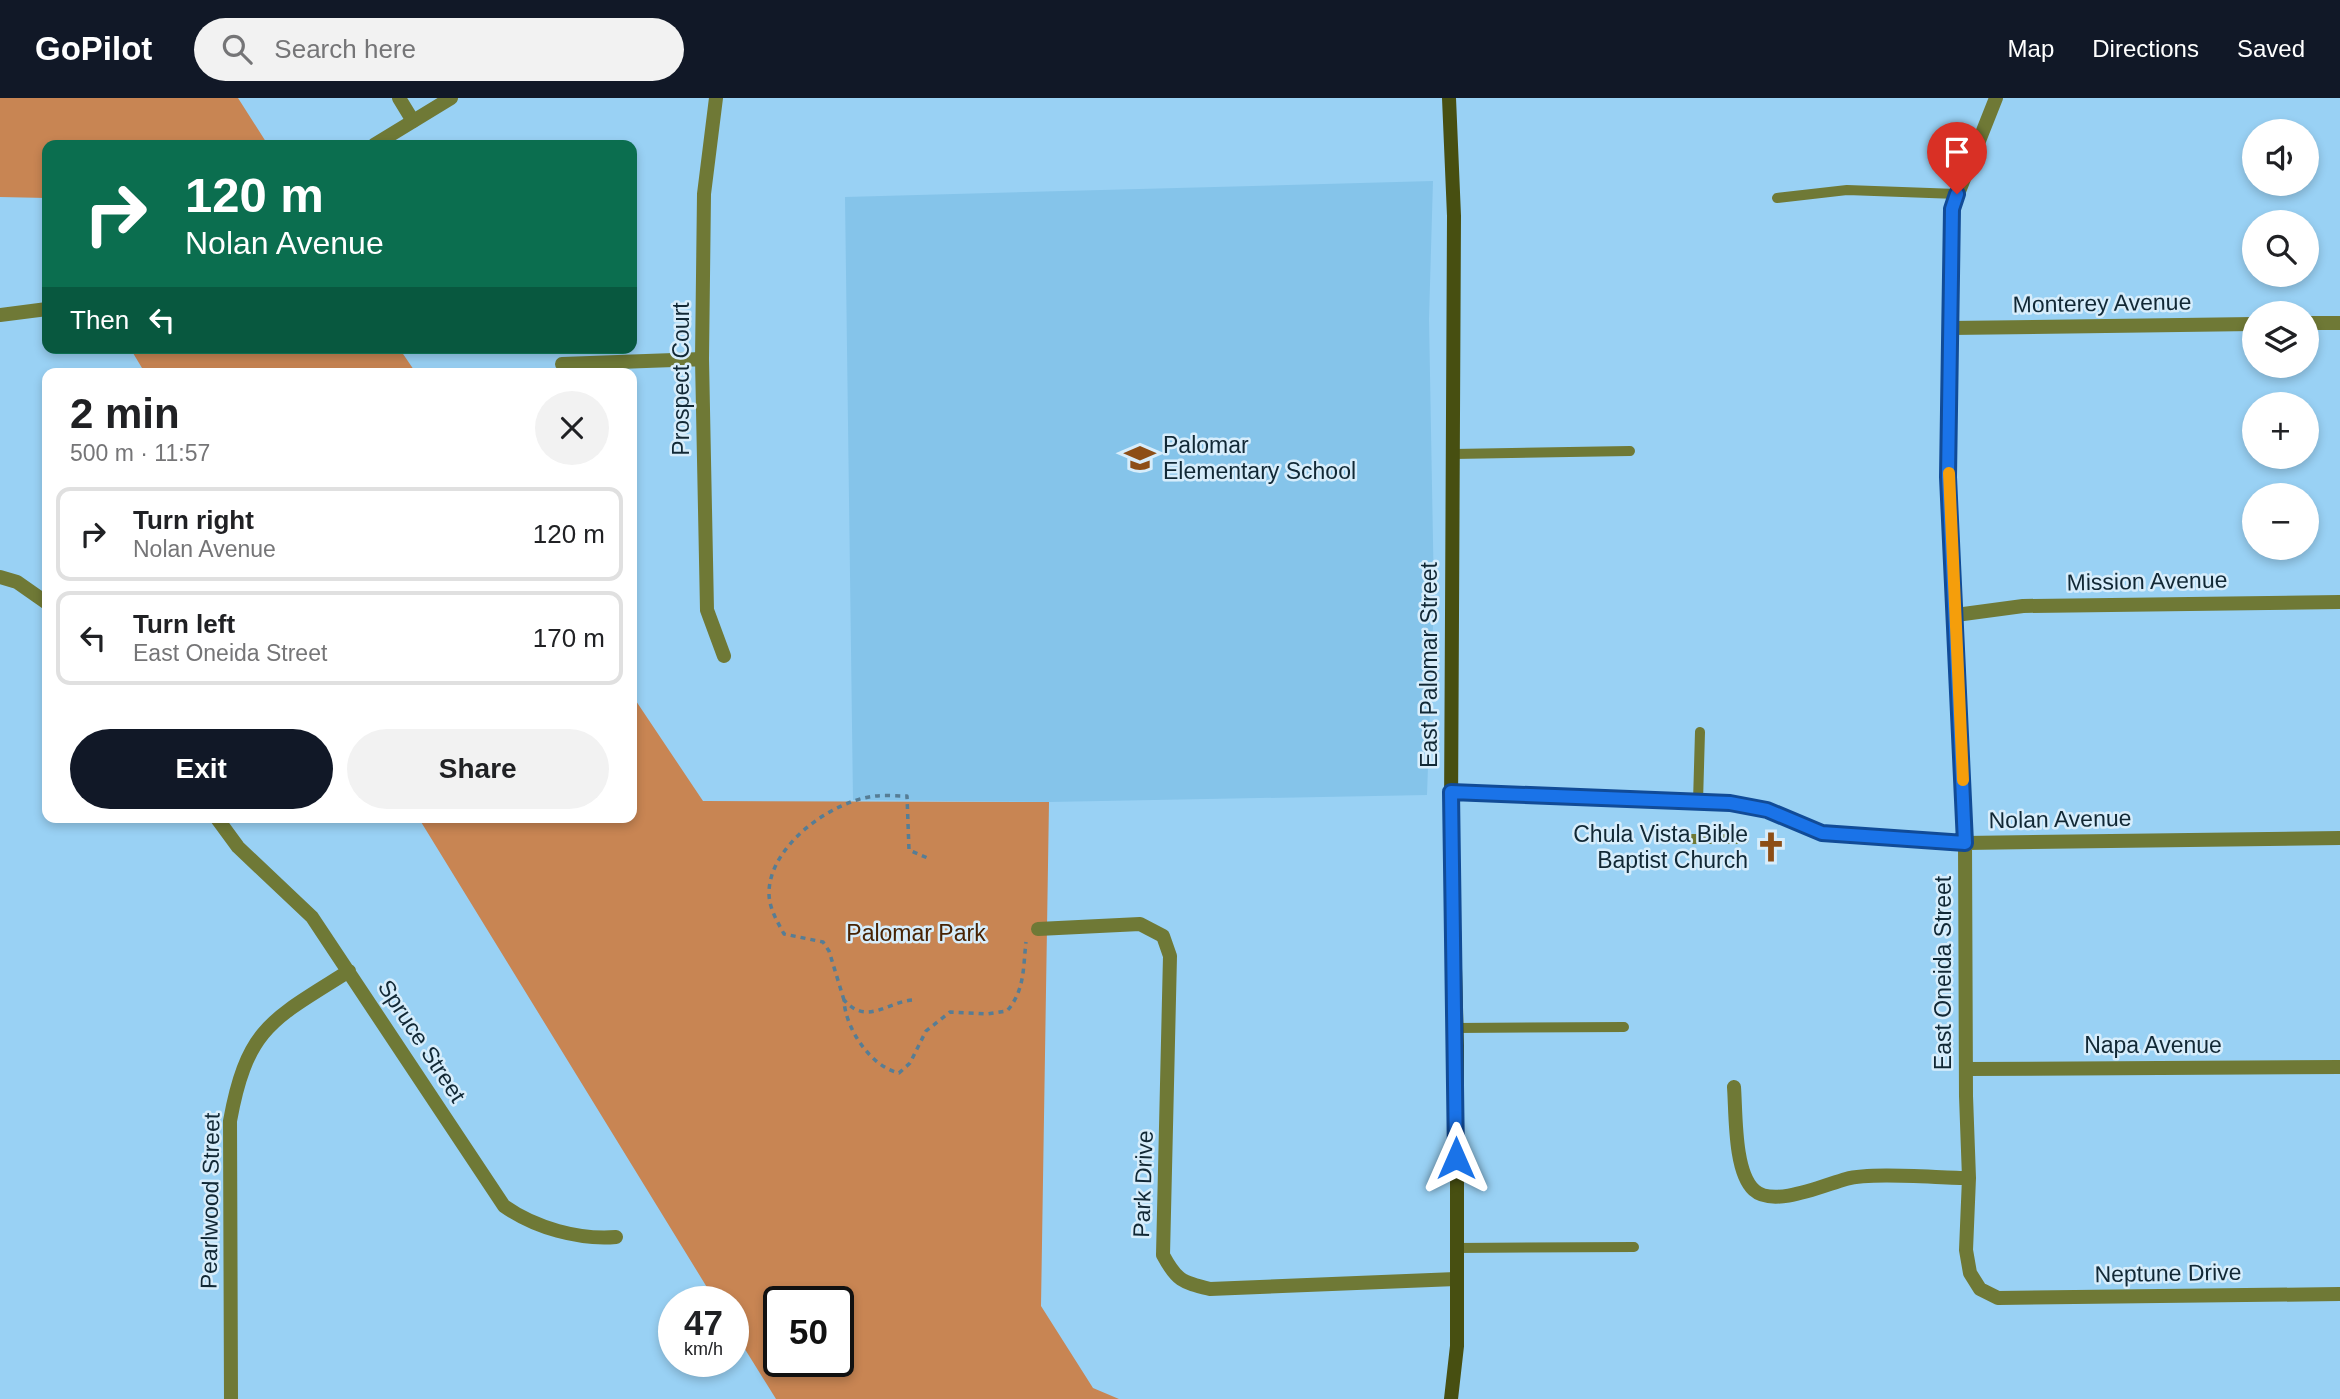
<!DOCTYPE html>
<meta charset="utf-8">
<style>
body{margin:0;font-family:Helvetica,sans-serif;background:#f2f2f2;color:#202124;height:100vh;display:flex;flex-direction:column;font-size:26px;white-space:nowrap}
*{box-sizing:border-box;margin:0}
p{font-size:23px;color:#757577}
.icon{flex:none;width:38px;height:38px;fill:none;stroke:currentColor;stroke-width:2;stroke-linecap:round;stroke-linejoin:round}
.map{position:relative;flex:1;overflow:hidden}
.details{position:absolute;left:42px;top:270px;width:595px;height:455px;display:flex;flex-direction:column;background:#fff;border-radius:14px;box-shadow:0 4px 10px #0003}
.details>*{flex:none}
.banner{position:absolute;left:42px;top:42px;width:595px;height:214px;border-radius:14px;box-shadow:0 4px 10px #0003;background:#0b6e4f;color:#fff;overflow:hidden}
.buttons{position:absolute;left:2242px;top:21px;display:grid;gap:14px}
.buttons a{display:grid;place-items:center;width:77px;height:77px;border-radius:50%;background:#fff;box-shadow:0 4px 10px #0003;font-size:35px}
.speed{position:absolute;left:658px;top:1188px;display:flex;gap:14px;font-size:35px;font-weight:700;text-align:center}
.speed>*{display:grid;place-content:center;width:91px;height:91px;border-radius:50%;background:#fff;box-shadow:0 4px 10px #0003;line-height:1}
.speed small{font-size:18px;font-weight:400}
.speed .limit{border:4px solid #111;border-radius:10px;background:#fff;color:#111}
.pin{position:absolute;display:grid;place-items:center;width:60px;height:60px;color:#fff;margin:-72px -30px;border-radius:50% 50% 50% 0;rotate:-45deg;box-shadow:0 0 7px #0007}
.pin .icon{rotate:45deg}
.me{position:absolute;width:77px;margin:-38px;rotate:0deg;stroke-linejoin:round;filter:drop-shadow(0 0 5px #0008)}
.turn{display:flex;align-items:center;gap:24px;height:147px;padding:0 28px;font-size:32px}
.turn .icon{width:91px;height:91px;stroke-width:2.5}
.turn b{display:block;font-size:49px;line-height:60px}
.then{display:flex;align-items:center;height:66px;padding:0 28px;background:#0003;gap:14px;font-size:26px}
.round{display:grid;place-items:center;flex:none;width:74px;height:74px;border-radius:37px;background:#f2f2f2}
.head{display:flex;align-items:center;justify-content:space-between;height:119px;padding:0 28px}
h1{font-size:42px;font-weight:800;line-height:52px}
.cta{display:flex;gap:14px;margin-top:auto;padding:14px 28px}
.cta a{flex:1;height:80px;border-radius:42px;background:#111827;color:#fff;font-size:28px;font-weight:800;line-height:80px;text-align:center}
.cta a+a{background:#f2f2f2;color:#202124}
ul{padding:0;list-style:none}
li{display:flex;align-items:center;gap:21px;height:94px;margin:0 14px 10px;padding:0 14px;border:4px solid #e0e0e0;border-radius:14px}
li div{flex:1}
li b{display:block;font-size:26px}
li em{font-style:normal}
header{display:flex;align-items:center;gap:42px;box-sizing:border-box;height:98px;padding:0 35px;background:#111827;color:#fff}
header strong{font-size:33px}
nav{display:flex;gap:38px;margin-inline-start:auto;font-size:24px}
.search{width:490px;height:63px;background:#f2f2f2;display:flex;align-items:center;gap:18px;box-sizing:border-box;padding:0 24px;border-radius:38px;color:#757577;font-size:26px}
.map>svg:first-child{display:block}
.built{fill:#85c4ea}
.green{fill:#c88553;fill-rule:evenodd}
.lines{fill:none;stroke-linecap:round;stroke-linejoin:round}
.path{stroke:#567d95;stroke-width:3.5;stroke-dasharray:5 5;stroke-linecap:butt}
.service{stroke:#6f7936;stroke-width:10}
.minor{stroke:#6f7936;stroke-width:14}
.tertiary{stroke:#6f7936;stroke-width:14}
.secondary{stroke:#474f11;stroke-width:14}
.route-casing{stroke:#114b97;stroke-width:18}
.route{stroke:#1a73e8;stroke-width:12}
.slow{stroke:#f59e0b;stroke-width:12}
.labels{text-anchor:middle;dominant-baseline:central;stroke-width:5;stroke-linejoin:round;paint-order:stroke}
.street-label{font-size:23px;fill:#112835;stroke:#d7edfb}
.poi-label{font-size:23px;fill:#112835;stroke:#d7edfb;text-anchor:start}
.park-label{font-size:23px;fill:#472203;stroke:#d7edfb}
</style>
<header>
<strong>GoPilot</strong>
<div class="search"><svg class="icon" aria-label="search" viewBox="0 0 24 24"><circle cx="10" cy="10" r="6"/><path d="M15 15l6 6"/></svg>Search here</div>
<nav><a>Map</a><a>Directions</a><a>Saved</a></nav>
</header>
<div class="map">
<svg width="2340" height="1301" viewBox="0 0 2340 1301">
<rect width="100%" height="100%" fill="#99d1f4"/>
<!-- built -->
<path class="built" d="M1433 83 1429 221 1434 499 1427 697 1049 704 853 702 845 99Z"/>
<!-- green -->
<path class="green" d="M0 0H238L268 47H47V100L0 99Z
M130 250H399L416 275H145Z
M632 597 703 703 1049 704 1041 1208 1093 1290 1119 1301H776L733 1232V1204H716L418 719H632ZM779 1204H838V1264H779Z"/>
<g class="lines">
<!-- path -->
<path class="path" d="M844 902 829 853 823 844 784 836C777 823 769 810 769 795 769 748 831 703 875 698 885 697 897 698 907 698L909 752 930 761
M912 902C887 904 867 928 844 902 845 930 871 969 899 975L910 965 926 933 950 914 987 916 1007 913C1025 892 1023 870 1026 844"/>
<!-- service -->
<path class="service" d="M1777 100 1847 92 1957 96
M1453 356 1630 353
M1698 704 1700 634
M1687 741H1744
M1455 930 1624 929
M1455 1150 1634 1149"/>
<!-- minor -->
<path class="minor" d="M399 0 413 23
M716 0 704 96 702 261 707 512 724 558
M1996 0 1952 111 1948 379 1965 745 1966 998 1969 1080 1966 1152 1970 1175 1980 1191 1998 1200 2340 1196
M2306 225H2340
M1950 230 2254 226
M562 266 702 261
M0 479 17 484 47 505
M1956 517 2023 508 2340 504
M1451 694 1729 705 1767 712 1822 735 1965 745 2340 740
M216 719 238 749 312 819 504 1108C535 1130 579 1142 616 1139
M1038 831 1140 826 1163 838 1170 858 1163 1157C1177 1183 1182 1184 1210 1191L1456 1181
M1966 971 2340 969
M1734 989C1736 1016 1734 1074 1754 1092 1773 1110 1824 1087 1846 1081 1873 1074 1938 1080 1969 1080
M231 1301 230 1023C247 929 273 921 349 873"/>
<!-- tertiary -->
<path class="tertiary" d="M374 47 451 0
M0 217 47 211"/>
<!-- secondary -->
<path class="secondary" d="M1449 0 1454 118 1451 716 1457 948V1248L1451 1301"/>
</g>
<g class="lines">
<!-- route casing -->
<g class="route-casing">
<path id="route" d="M1456 1060 1451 694 1730 705 1767 712 1822 735 1965 745 1948 379 1952 111 1957 96"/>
</g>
<!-- route -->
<use href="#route" class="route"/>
<!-- slow -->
<path class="slow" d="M1949 375 1963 682"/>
</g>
<!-- icons -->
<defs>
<g id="school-bare" transform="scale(2.415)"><path d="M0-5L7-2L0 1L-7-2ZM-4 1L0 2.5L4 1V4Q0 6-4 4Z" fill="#8d4e16" stroke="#d7edfb" stroke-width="2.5" paint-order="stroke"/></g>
<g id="church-bare" transform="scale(2.415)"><path d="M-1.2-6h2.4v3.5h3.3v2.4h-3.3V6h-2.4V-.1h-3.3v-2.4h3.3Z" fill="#8d4e16" stroke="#d7edfb" stroke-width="2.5" paint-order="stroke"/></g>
</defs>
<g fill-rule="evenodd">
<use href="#school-bare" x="1140" y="360"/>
<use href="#church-bare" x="1771" y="749"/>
</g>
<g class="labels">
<!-- street labels -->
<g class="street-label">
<text transform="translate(2102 205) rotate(-1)">Monterey Avenue</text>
<text transform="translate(681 281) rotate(-90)">Prospect Court</text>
<text transform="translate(2147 483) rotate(-1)">Mission Avenue</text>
<text transform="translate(1429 567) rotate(-90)">East Palomar Street</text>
<text transform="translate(2060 721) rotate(-1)">Nolan Avenue</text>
<text transform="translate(1943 875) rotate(-90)">East Oneida Street</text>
<text transform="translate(422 943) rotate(57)">Spruce Street</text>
<text x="2153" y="947">Napa Avenue</text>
<text transform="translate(1143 1086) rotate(-88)">Park Drive</text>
<text transform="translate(210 1103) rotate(-89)">Pearlwood Street</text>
<text transform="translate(2168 1175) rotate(-1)">Neptune Drive</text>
</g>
<!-- poi labels -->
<g class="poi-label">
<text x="1163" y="347">Palomar<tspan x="1163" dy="26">Elementary School</tspan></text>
<text x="1748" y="736" text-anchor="end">Chula Vista Bible<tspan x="1748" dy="26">Baptist Church</tspan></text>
</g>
<!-- park labels -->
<g class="park-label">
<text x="916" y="835">Palomar Park</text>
</g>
</g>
</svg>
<div class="buttons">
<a><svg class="icon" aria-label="sound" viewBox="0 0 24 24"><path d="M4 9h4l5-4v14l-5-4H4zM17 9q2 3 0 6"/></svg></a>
<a><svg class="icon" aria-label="search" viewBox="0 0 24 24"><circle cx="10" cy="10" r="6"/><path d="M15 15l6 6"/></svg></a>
<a><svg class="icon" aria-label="layers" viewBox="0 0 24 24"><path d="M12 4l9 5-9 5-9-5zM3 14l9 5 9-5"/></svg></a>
<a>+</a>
<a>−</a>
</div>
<div class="speed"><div>47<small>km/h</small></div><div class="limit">50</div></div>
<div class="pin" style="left:1957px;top:96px;background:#d93025"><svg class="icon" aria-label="arrive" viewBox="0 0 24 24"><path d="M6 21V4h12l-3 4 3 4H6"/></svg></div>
<svg class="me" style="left:1456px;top:1060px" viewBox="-20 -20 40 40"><path d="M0-17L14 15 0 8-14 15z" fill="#1a73e8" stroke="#fff" stroke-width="4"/></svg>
<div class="banner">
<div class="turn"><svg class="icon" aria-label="right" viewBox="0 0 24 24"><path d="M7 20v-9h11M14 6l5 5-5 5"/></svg><div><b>120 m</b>Nolan Avenue</div></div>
<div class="then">Then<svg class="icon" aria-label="left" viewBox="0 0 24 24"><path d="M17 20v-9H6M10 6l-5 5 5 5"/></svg></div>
</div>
<section class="details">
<div class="head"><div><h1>2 min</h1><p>500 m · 11:57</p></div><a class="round"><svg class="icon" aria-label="close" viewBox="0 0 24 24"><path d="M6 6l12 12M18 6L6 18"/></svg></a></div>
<ul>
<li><svg class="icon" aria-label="right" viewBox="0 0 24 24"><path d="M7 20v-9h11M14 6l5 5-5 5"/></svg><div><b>Turn right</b><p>Nolan Avenue</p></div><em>120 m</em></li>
<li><svg class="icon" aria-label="left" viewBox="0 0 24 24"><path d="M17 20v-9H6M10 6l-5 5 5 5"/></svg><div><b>Turn left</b><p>East Oneida Street</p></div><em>170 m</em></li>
</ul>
<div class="cta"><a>Exit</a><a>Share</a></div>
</section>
</div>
